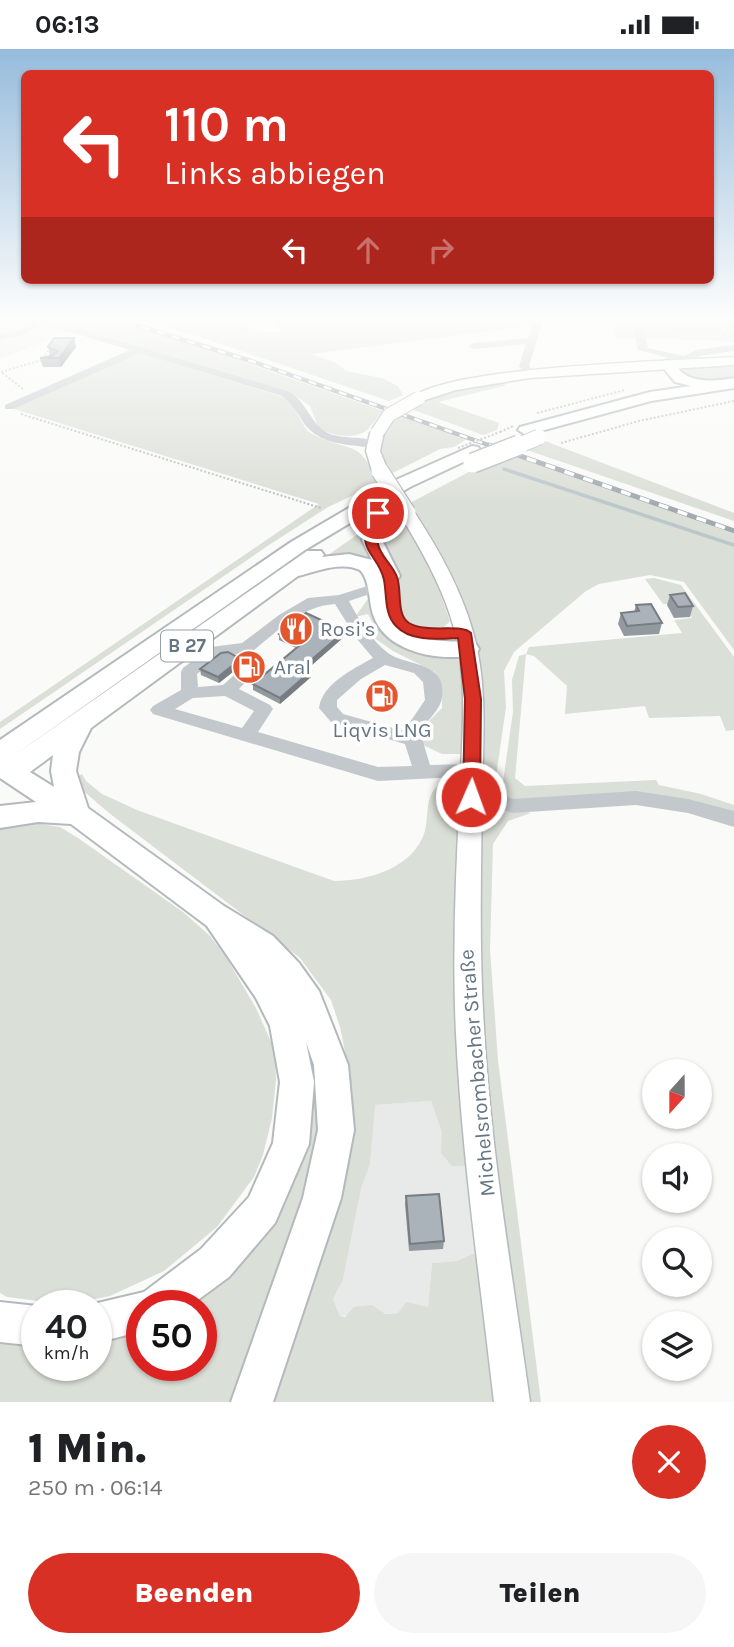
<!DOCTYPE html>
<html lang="de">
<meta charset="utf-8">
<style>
body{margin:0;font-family:Karla,sans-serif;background:#f6f6f6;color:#202124;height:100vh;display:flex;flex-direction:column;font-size:26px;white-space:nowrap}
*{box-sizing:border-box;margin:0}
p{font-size:23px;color:#757577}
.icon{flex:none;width:38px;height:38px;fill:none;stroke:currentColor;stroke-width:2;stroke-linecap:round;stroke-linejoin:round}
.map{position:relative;height:1353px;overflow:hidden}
.panel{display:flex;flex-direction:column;background:#fff;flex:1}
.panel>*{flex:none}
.banner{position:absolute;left:21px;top:21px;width:693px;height:214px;border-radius:10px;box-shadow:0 2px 5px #0004;background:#d93025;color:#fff;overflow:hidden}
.needle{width:46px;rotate:201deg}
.buttons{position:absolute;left:642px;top:1010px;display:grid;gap:14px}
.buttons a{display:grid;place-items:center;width:70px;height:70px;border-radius:50%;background:#fff;box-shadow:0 2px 5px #0004;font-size:35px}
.speed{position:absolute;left:21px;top:1241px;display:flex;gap:14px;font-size:35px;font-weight:700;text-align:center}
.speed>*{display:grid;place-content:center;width:91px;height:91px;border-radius:50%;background:#fff;box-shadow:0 2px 5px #0004;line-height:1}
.speed small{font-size:18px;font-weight:400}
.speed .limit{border:10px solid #d22;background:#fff;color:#111}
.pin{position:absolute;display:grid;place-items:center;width:60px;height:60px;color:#fff;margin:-30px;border:4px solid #fff;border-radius:50%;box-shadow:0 2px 7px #0007}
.me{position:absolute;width:77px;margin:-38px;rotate:2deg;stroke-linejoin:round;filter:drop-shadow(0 0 5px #0008)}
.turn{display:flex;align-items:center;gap:24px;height:147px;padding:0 28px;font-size:32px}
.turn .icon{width:91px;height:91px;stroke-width:2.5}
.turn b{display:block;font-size:49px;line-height:60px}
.lanes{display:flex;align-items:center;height:66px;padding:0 28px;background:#0003;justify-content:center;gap:35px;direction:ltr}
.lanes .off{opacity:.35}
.round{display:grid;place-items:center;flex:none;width:74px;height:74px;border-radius:37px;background:#f6f6f6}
.head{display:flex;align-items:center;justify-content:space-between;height:119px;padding:0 28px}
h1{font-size:42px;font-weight:800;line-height:52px}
.cta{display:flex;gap:14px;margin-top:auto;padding:14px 28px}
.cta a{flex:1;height:80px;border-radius:42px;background:#d93025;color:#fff;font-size:28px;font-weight:800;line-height:80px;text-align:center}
.cta a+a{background:#f6f6f6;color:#202124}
.status{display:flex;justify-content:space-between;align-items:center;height:49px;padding:0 35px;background:#fff;direction:ltr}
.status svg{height:19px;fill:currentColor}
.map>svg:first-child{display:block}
.built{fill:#e8e9e9}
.green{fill:#dadfd7}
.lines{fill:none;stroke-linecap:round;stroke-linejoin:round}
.stream{stroke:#bbc7cb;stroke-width:3.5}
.major-casing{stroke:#b5babe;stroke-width:3}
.highway-casing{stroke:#b4b9bd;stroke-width:4}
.path{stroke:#bbbfc2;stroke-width:2;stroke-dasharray:2 2;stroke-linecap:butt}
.minor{fill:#c3c8cc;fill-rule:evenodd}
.major{fill:#fff;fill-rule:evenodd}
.highway{fill:#fff;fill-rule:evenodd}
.rail-far1-casing{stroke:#a2aab0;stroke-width:4.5}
.rail-casing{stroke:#a2aab0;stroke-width:5}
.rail-far1{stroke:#fff;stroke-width:2.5;stroke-dasharray:8;stroke-linecap:butt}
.rail{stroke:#fff;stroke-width:3.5;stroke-dasharray:10;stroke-linecap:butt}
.major-bridge-far1-casing{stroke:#b5babe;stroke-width:15;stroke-linecap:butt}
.major-bridge-casing{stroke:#b5babe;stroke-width:19;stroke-linecap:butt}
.highway-bridge-far1-casing{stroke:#b4b9bd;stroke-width:17;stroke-linecap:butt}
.highway-bridge-casing{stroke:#b4b9bd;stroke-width:22;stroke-linecap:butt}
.path-bridge{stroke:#bbbfc2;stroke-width:2;stroke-dasharray:2 2;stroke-linecap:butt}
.major-bridge-far1{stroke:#fff;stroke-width:13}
.major-bridge{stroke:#fff;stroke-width:17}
.highway-bridge-far1{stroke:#fff;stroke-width:15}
.highway-bridge{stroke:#fff;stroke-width:19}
.wall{fill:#929a9f}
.shaded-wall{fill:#777d82}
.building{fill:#aab3b9;stroke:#777d82;stroke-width:2}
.route{fill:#d93025;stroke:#8d1f18;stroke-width:2}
.labels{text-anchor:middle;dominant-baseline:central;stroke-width:7;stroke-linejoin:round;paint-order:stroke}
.shield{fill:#fff;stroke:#939fa8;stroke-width:2}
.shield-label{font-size:19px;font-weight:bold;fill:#657683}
.poi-label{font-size:21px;fill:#657683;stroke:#fff;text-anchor:start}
.street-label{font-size:21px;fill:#657683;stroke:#fff}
</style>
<div class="status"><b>06:13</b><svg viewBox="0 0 49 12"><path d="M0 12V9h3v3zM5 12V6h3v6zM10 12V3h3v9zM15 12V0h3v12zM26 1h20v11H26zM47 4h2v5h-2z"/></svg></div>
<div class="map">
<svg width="734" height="1353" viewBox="0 0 734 1353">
<rect width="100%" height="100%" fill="#fafaf8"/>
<!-- built -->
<path class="built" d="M0 269 45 277 69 283 0 310Z
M431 1052 442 1084V1104L472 1117 486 1204 472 1205 457 1212 432 1214 428 1258 398 1264 340 1267 333 1250 343 1231 361 1140 370 1115 374 1056Z"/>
<!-- green -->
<path class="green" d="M27 268H98L159 283 383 362C378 367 374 374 368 380 355 392 333 386 319 380L310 357 293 345 110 288Z
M141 268H227L253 281 280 284 275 268H535L532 277 311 305 336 314 346 322 382 329 398 337 403 346 389 352Z
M616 268H734V293C693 289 655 291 614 289Z
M138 303 289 350C295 359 300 371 306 380 309 384 316 387 320 389 355 403 362 393 377 435L328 458 269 496 0 680V673L319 455 11 359Z
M734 317V328C714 332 699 334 681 323L690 319Z
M508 331 504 337 438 353 499 374 497 381 483 386 408 359 447 344Z
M399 366 467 390 454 398 440 400 389 426 379 394 390 374Z
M545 392 734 464V472L524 400Z
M510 404 734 485V601L684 533 650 526 599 535 586 542 514 603 504 622 506 658 494 741 489 743 482 736C492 631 470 540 410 454L486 414Z
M395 462 402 473H406L433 524 450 572C444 579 436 584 427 583 392 579 400 539 390 516 385 505 379 493 373 482L377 475Z
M361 483C360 498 373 504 380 515 384 523 385 534 387 542 395 588 409 589 452 591L454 594C444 598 432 595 421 592 369 580 395 543 371 514L345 507 318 513Z
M654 529 681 536 734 608V681L726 682 720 667 649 669 645 657 565 665 567 637 534 607 526 605 515 729 525 737 656 731 659 736 701 745 734 756V767L687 752 515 754 501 747 513 663 512 631 519 607 526 605 529 598 682 584 674 571 692 569 683 554 663 555 645 530Z
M370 547 383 576C399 583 447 600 458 611 467 622 463 689 462 705H442L423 696C418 680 431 670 442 659V647L435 623 393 602 370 586 378 584 368 565 355 568Z
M82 725 86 732 102 745 137 761 334 832C368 832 414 819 425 782 428 770 426 754 432 744 437 734 451 731 460 732L472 1117H452L441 1104 442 1084 431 1052 375 1056 370 1115 361 1140 343 1231 333 1250 340 1267 345 1268 354 1258 372 1256 385 1265 398 1264 406 1253 428 1258 432 1214 457 1212 472 1205 486 1204 503 1353H273L340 1155 354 1078 352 1038 340 978 331 951 300 909 109 764 80 739 77 728Z
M499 756 531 764 508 772 493 795 490 901 498 1011 541 1353H525L496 1135 478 940 481 773 490 759Z
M22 772 60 778 78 789 183 863 210 887 226 908 256 959 275 1002 276 1031 272 1069 263 1106 254 1128 217 1178 164 1222 110 1247 80 1253H46L7 1248 0 1244V775Z
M306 958 328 1082 242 1353H0V1285L37 1292V1316H96V1288L142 1270V1316H201V1256H167L195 1236 275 1144Z"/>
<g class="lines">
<!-- stream -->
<path class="stream" d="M504 420 734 496"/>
<!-- major casing -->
<g class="major-casing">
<path id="major" d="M734 308V316L530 329 456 341 419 353 412 349C447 317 677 312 734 308Z
M377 380 384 384 380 402 388 422 380 427 372 422 366 402 370 384Z
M407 459 415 464C439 501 461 540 473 583 488 636 483 691 482 746 481 824 479 902 484 979 491 1105 513 1229 530 1353H494C480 1230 462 1108 456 985 452 904 456 822 460 741 462 689 468 635 455 583 444 540 422 502 399 464Z"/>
</g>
<!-- highway casing -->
<g class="highway-casing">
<path id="highway" d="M667 311C676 313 677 320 684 325 697 334 720 332 734 329V339L651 352 526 386 518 381 520 378 650 343 691 337 675 333 660 315Z
M472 397 478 398 481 402 478 406 410 438 375 459 385 460 387 464 382 491 400 527 397 531 387 532C396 571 398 589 443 592 454 593 465 592 476 595L479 600 476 605C443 614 387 604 374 568 368 553 371 533 360 521 341 512 318 522 298 527L91 679 79 703 76 722 88 759 224 857 273 887 299 914 319 942 348 1016 354 1081 341 1149 273 1353H231L303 1149 318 1081 314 1016 306 993 314 1033 309 1095 275 1174 229 1228 191 1256H142V1282L96 1294V1256H89L144 1243 201 1200 249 1148 273 1094 280 1033 270 977 256 949 207 877 71 775 38 773 0 779V757L36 753 0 729V691L291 493 398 430ZM370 462 362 491 372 511 349 505 322 508 324 506 321 502H307L9 710 305 501ZM53 706 51 722 54 738 30 723Z
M0 1253 37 1257V1297L0 1293Z"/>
</g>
<!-- path -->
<path class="path" d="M134 268 186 283
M207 268 247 282
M676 268 699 278
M713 268 726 289
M652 278 721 281
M23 340 1 323 42 311 49 300
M537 364 625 341
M21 365 321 459
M500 383 513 377
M561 394 639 372 734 352"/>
<!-- minor -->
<path class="minor" d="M4 268 38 269 75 278 290 343C306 353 310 373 326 383 342 392 366 385 379 395 373 400 366 398 358 397 337 395 316 392 303 373 297 363 292 355 282 347L140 304 13 360H5V356L130 301 70 283 38 276 24 286 0 291V285L18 282 28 275Z
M534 268H544L529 317 535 325 534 327H526L519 317 526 295 474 300 469 297 474 294 528 289Z
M638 275 643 278 648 299 684 307 696 301 734 296V302L699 307 692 311 693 316H685L682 312 638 301 633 278Z
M377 534 382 535 384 538 382 541 349 552C359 571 371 591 388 604 407 618 447 611 442 648 440 664 424 671 421 686L430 716 472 715 479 717 481 722 479 727 378 732 153 665 150 661 153 657 181 641V623L183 619 211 598 242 594 279 566 308 549 339 546ZM335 555 357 590 373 609C353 620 322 635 319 659L331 673 405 695 412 717 378 718 258 683 273 660 270 656 239 640 258 620 254 601C279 581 302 557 335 555ZM239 605 242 619 223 636 198 638 197 625 221 607ZM385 616 414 624 423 633 425 651 404 682 343 665 337 658V651L361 630ZM225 647 254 662 242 679 175 660 193 649Z
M471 741 493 743 513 750 636 742 688 750 734 762V778L688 764 636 756 512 764 492 757 464 753 462 748 464 743Z"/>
<!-- major -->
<use href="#major" class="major"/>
<!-- highway -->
<use href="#highway" class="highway"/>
<!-- rail-far1 casing -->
<g class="rail-far1-casing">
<path id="rail-far1" d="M111 268 254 313 494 398"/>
</g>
<!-- rail casing -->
<g class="rail-casing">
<path id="rail" d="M489 396 734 482"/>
</g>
<!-- rail-far1 -->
<use href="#rail-far1" class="rail-far1"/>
<!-- rail -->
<use href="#rail" class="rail"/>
<!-- major-bridge-far1 casing -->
<g class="major-bridge-far1-casing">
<path id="major-bridge-far1" d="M377 384 389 366 419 349"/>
</g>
<!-- major-bridge casing -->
<g class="major-bridge-casing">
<path id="major-bridge" d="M380 422 407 464"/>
</g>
<!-- highway-bridge-far1 casing -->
<g class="highway-bridge-far1-casing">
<path id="highway-bridge-far1" d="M515 398 539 388"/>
</g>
<!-- highway-bridge casing -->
<g class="highway-bridge-casing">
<path id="highway-bridge" d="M473 414 519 396"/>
</g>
<!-- path-bridge -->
<path class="path-bridge" d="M458 399 500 383"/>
<!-- major-bridge-far1 -->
<use href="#major-bridge-far1" class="major-bridge-far1"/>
<!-- major-bridge -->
<use href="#major-bridge" class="major-bridge"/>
<!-- highway-bridge-far1 -->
<use href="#highway-bridge-far1" class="highway-bridge-far1"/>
<!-- highway-bridge -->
<use href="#highway-bridge" class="highway-bridge"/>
</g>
<!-- wall -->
<path class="wall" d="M74 289 76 298 61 318H43L40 309 50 307 48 298Z
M670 546 693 557 690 568 674 569 667 556Z
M636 556 662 574 659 585 624 587 618 575 621 564 634 563Z
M279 585 345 587 307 620 311 622V628L280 655 253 641V635L296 599 279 591Z
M239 618 219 634 201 626 200 620Z
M406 1147 444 1192 443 1200 409 1202 405 1155Z"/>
<!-- shaded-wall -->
<path class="shaded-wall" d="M74 289 76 298 61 318 59 309Z
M345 582V587L303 624V618Z
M238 612 239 618 219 634 218 628Z
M311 622V628L280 655V649Z"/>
<!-- building -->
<path class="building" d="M54 289H74L59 309H40L52 307 58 302 48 298Z
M685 544 693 557 678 558 670 546Z
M651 555 662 574 627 577 621 564 639 562 636 556Z
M306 564 345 582 303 618 311 622 280 649 253 635 300 596 279 585Z
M228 603 237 608 238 612 218 628 200 620 221 604Z
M439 1145 444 1192 410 1195 406 1147Z"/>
<!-- sky -->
<linearGradient id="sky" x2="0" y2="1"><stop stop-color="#96bcdc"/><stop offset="0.59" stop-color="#fdfdfc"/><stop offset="1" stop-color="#fdfdfc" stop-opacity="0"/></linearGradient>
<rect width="734" height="457" fill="url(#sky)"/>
<!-- route -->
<path class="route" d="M378 460 384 464C380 474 375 484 378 495 380 507 393 516 397 528 402 541 396 566 409 574 428 585 461 574 471 584L481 650 480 748 477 753H465L463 748 465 650 458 589C438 590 411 593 396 577 384 565 387 546 384 531 379 506 356 502 369 472 371 466 372 463 378 460Z"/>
<!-- icons -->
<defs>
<g id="restaurant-disc" transform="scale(1.75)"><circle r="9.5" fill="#e4572e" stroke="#fff"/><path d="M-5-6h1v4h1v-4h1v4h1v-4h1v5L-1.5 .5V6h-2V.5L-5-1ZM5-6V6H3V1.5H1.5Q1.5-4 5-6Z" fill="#fff"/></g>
<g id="fuel-disc" transform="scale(1.75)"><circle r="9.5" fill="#e4572e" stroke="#fff"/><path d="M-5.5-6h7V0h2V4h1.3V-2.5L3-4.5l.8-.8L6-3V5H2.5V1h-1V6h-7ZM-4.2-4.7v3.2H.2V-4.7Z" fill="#fff"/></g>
</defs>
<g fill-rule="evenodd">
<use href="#restaurant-disc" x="296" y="580"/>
<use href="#fuel-disc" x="249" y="618"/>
<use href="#fuel-disc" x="382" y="647"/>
</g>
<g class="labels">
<!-- shield labels -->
<rect class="shield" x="161" y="581.5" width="52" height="31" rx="5"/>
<g class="shield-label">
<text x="187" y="597">B 27</text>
</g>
<!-- poi labels -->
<g class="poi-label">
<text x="320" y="580">Rosi's</text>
<text x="274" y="618">Aral</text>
<text x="382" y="681" text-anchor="middle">Liqvis LNG</text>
</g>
<!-- street labels -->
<g class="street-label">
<text transform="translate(477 1024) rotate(-95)">Michelsrombacher Straße</text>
</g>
</g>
</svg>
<div class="buttons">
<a><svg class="needle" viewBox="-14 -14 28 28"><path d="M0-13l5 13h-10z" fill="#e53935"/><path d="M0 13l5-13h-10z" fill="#757577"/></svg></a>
<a><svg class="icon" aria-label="sound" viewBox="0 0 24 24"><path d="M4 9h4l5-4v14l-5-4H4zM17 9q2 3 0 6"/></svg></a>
<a><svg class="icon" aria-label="search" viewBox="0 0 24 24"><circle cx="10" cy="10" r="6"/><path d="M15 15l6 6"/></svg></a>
<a><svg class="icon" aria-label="layers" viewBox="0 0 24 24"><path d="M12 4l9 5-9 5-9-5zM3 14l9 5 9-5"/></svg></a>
</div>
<div class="speed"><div>40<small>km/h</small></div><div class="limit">50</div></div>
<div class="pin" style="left:378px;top:464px;background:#d93025"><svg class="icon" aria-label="arrive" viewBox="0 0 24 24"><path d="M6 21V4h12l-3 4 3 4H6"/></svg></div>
<svg class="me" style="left:471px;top:748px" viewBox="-20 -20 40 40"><circle r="17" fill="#d93025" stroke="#fff" stroke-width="3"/><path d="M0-11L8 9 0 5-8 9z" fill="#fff"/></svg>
<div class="banner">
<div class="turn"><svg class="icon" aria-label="left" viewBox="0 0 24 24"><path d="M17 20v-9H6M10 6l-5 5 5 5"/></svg><div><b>110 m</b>Links abbiegen</div></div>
<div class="lanes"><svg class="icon" aria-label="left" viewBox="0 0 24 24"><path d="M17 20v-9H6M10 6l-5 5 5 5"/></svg><svg class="icon off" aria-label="ahead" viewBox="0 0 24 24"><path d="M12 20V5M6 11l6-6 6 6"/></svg><svg class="icon off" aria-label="right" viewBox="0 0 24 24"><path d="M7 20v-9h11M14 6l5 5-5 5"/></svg></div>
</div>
</div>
<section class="panel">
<div class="head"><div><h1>1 Min.</h1><p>250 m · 06:14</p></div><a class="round" style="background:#d93025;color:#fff"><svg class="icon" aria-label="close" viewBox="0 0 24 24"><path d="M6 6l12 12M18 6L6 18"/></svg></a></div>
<div class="cta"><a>Beenden</a><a>Teilen</a></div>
</section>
